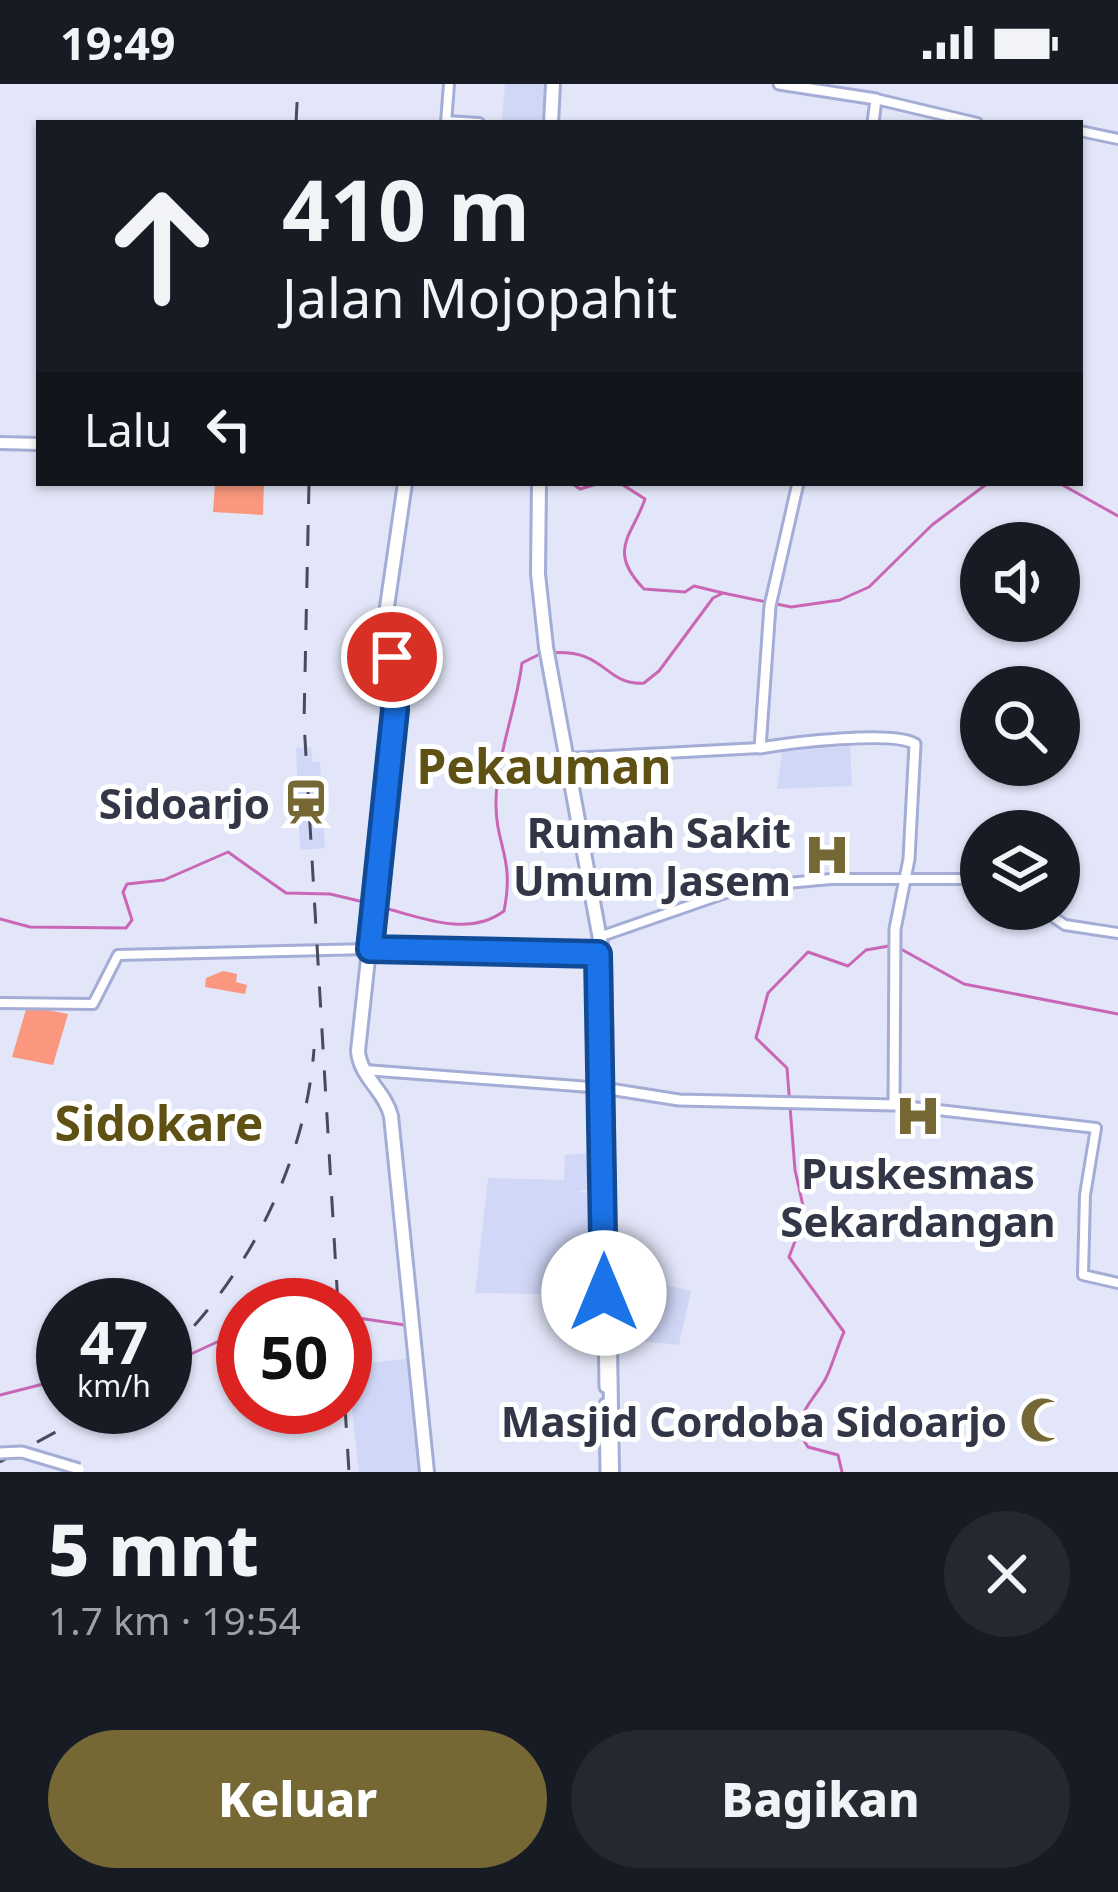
<!DOCTYPE html>
<html lang="id">
<meta charset="utf-8">
<style>
body{margin:0;font-family:"Noto Sans",sans-serif;background:#242831;color:#f1f3f6;height:100vh;display:flex;flex-direction:column;font-size:45px;white-space:nowrap}
*{box-sizing:border-box;margin:0}
p{font-size:39px;color:#9ea1a6}
.icon{flex:none;width:66px;height:66px;fill:none;stroke:currentColor;stroke-width:2;stroke-linecap:round;stroke-linejoin:round}
.map{position:relative;height:1388px;overflow:hidden}
.side{display:flex;flex-direction:column;background:#171b24;flex:1}
.side>*{flex:none}
.banner{position:absolute;left:36px;top:36px;width:1047px;height:366px;border-radius:0px;box-shadow:0 3px 9px #0004;background:#171b24;color:#f1f3f6;overflow:hidden}
.fabs{position:absolute;left:960px;top:438px;display:grid;gap:24px}
.fabs a{display:grid;place-items:center;width:120px;height:120px;border-radius:50%;background:#171b24;box-shadow:0 3px 9px #0004;font-size:60px}
.speed{position:absolute;left:36px;top:1194px;display:flex;gap:24px;font-size:60px;font-weight:700;text-align:center}
.speed>*{display:grid;place-content:center;width:156px;height:156px;border-radius:50%;background:#171b24;box-shadow:0 3px 9px #0004;line-height:1}
.speed small{font-size:30px;font-weight:400}
.speed .limit{border:18px solid #d22;background:#fff;color:#111}
.pin{position:absolute;display:grid;place-items:center;width:102px;height:102px;color:#fff;margin:-51px;border:6px solid #fff;border-radius:50%;box-shadow:0 3px 12px #0007}
.me{position:absolute;width:132px;margin:-66px;rotate:0deg;stroke-linejoin:round;filter:drop-shadow(0 0 9px #0008)}
.turn{display:flex;align-items:center;gap:42px;height:252px;padding:0 48px;font-size:54px}
.turn .icon{width:156px;height:156px;stroke-width:2.5}
.turn b{display:block;font-size:84px;line-height:102px}
.then{display:flex;align-items:center;height:114px;padding:0 48px;background:#0003;gap:24px;font-size:45px}
.round{display:grid;place-items:center;flex:none;width:126px;height:126px;border-radius:63px;background:#242831}
.head{display:flex;align-items:center;justify-content:space-between;height:204px;padding:0 48px}
h1{font-size:72px;font-weight:800;line-height:90px}
.action{display:flex;gap:24px;margin-top:auto;padding:24px 48px}
.action a{flex:1;height:138px;border-radius:72px;background:#756835;color:#fff;font-size:48px;font-weight:800;line-height:138px;text-align:center}
.action a+a{background:#242831;color:#f1f3f6}
.status{display:flex;justify-content:space-between;align-items:center;height:84px;padding:0 60px;background:#171b24;direction:ltr}
.status svg{height:33px;fill:currentColor}
.map>svg:first-child{display:block}
.built{fill:#d1d8f7}
.green{fill:#fa977e}
.lines{fill:none;stroke-linecap:round;stroke-linejoin:round}
.stream{stroke:#c967b5;stroke-width:3}
.tertiary-casing{stroke:#a4add6;stroke-width:14}
.secondary-casing{stroke:#a4add6;stroke-width:15}
.primary-casing{stroke:#a4add6;stroke-width:16}
.trunk-casing{stroke:#a4add6;stroke-width:18}
.tertiary{stroke:#fff;stroke-width:8}
.secondary{stroke:#fff;stroke-width:9}
.primary{stroke:#fff;stroke-width:10}
.trunk{stroke:#fff;stroke-width:12}
.rail{stroke:#474b5c;stroke-width:3;stroke-dasharray:21 21;stroke-linecap:butt}
.secondary-bridge-casing{stroke:#a4add6;stroke-width:15;stroke-linecap:butt}
.secondary-bridge{stroke:#fff;stroke-width:9}
.route-casing{stroke:#114b97;stroke-width:30}
.route{stroke:#1a73e8;stroke-width:21}
.labels{text-anchor:middle;dominant-baseline:central;stroke-width:10;stroke-linejoin:round;paint-order:stroke}
.poi-label{font-size:42px;font-weight:bold;fill:#323647;stroke:#fff;text-anchor:end}
.quarter-label{font-size:48px;font-weight:bold;fill:#5f5013;stroke:#fff}
</style>
<div class="status"><b>19:49</b><svg viewBox="0 0 49 12"><path d="M0 12V9h3v3zM5 12V6h3v6zM10 12V3h3v9zM15 12V0h3v12zM26 1h20v11H26zM47 4h2v5h-2z"/></svg></div>
<div class="map">
<svg width="1118" height="1388" viewBox="0 0 1118 1388">
<rect width="100%" height="100%" fill="#e2e6f8"/>
<!-- built -->
<path class="built" d="M505 0H548L546 38 502 36Z
M850 662 852 702 777 705 782 668Z
M311 663 313 678H320L325 764 300 766 296 664Z
M599 1068V1106L576 1107 598 1110 600 1211 475 1209 488 1094 564 1096 565 1071Z
M613 1189 691 1207 679 1261 614 1254Z
M410 1274 422 1388H359L347 1282Z"/>
<!-- green -->
<path class="green" d="M215 399H264L263 431 213 428Z
M223 887 237 890 236 898 247 901 245 910 205 903 206 894Z
M27 922 68 930 53 981 12 973Z"/>
<g class="lines">
<!-- stream -->
<path class="stream" d="M571 399 580 405 600 399
M620 399 645 415C633 451 606 466 644 505L685 508 694 502 723 509
M1059 399 1118 432
M550 569C607 564 604 602 644 599L659 587 713 514 723 509 791 523 840 516 869 503 932 441 988 399
M381 823C420 833 468 854 504 827 515 773 495 761 496 717 497 670 516 626 522 579L540 570
M0 835 30 843 126 844 132 836 123 808 127 800 164 796 228 768 286 809 330 810 372 820
M899 864 964 900 1118 930
M345 1232 405 1241
M165 1282 243 1246
M0 1311 63 1295
M842 1388 838 1371 808 1363C787 1334 813 1319 826 1294 833 1280 837 1263 844 1248L789 1173 805 1131 795 1086 787 984 756 954 768 909 808 868 848 882 866 866 889 862"/>
<!-- tertiary casing -->
<g class="tertiary-casing">
<path id="tertiary" d="M876 15 977 39
M446 37 479 39
M446 39 449 0
M1080 47 1118 55
M569 674 760 664
M1041 825 1065 841 1118 849
M602 852 743 803 831 795H981
M0 919 93 920 118 871 369 865
M365 986 603 1004
M894 1021 1096 1044 1085 1111 1083 1191 1118 1199"/>
</g>
<!-- secondary casing -->
<g class="secondary-casing">
<path id="secondary" d="M779 0 876 15 873 39
M370 865 594 867
M603 1004 679 1016 894 1021 895 845 909 775 915 660C894 646 789 659 760 664L770 522 798 399
M604 1242 605 1303
M605 1320 606 1388"/>
</g>
<!-- primary casing -->
<g class="primary-casing">
<path id="primary" d="M0 359 39 360"/>
</g>
<!-- trunk casing -->
<g class="trunk-casing">
<path id="trunk" d="M551 39 553 0
M405 399 387 523 395 625 358 967C360 993 385 1007 391 1032L427 1388
M539 399 538 490 546 563 604 877 612 1388"/>
</g>
<!-- tertiary -->
<use href="#tertiary" class="tertiary"/>
<!-- secondary -->
<use href="#secondary" class="secondary"/>
<!-- primary -->
<use href="#primary" class="primary"/>
<!-- trunk -->
<use href="#trunk" class="trunk"/>
<!-- rail -->
<path class="rail" d="M296 39 298 0
M309 399 304 638 338 1221
M165 1272C247 1195 306 1078 314 965
M345 1323 349 1388
M0 1378 102 1323"/>
<!-- secondary-bridge casing -->
<g class="secondary-bridge-casing">
<path id="secondary-bridge" d="M0 1369 22 1368 79 1385"/>
</g>
<!-- secondary-bridge -->
<use href="#secondary-bridge" class="secondary-bridge"/>
</g>
<g class="lines">
<!-- route casing -->
<g class="route-casing">
<path id="route" d="M392 573 395 626 370 865 598 870 604 1209"/>
</g>
<!-- route -->
<use href="#route" class="route"/>
</g>
<!-- icons -->
<defs>
<g id="station-bare" transform="scale(3.6)"><path d="M-3-6H3Q5-6 5-4V2Q5 4 3 4L4.5 6H3L1.5 4h-3L-3 6H-4.5L-3 4Q-5 4-5 2V-4Q-5-6-3-6ZM-3.5-4v3h7v-3ZM-3.5 1v1.5H-2V1ZM2 1v1.5H3.5V1Z" fill="#756835" stroke="#fff" stroke-width="2.5" paint-order="stroke"/></g>
<g id="hospital-bare" transform="scale(3.6)"><path d="M-5-5h3v3.5h4V-5h3V5h-3V1.5h-4V5h-3Z" fill="#756835" stroke="#fff" stroke-width="2.5" paint-order="stroke"/></g>
<g id="mosque-bare" transform="scale(3.6)"><path d="M3.5-4.9A6 6 0 1 0 3.5 4.9A5 5 0 1 1 3.5-4.9Z" fill="#756835" stroke="#fff" stroke-width="2.5" paint-order="stroke"/></g>
</defs>
<g fill-rule="evenodd">
<use href="#station-bare" x="306" y="718"/>
<use href="#hospital-bare" x="827" y="771"/>
<use href="#hospital-bare" x="918" y="1032"/>
<use href="#mosque-bare" x="1043" y="1336"/>
</g>
<g class="labels">
<!-- poi labels -->
<g class="poi-label">
<text x="270" y="718">Sidoarjo</text>
<text x="791" y="747">Rumah Sakit<tspan x="791" dy="48">Umum Jasem</tspan></text>
<text x="918" y="1088" text-anchor="middle">Puskesmas<tspan x="918" dy="48">Sekardangan</tspan></text>
<text x="1007" y="1336">Masjid Cordoba Sidoarjo</text>
</g>
<!-- quarter labels -->
<g class="quarter-label">
<text x="544" y="681">Pekauman</text>
<text x="159" y="1038">Sidokare</text>
</g>
</g>
</svg>
<div class="fabs">
<a><svg class="icon" aria-label="sound" viewBox="0 0 24 24"><path d="M4 9h4l5-4v14l-5-4H4zM17 9q2 3 0 6"/></svg></a>
<a><svg class="icon" aria-label="search" viewBox="0 0 24 24"><circle cx="10" cy="10" r="6"/><path d="M15 15l6 6"/></svg></a>
<a><svg class="icon" aria-label="layers" viewBox="0 0 24 24"><path d="M12 4l9 5-9 5-9-5zM3 14l9 5 9-5"/></svg></a>
</div>
<div class="speed"><div>47<small>km/h</small></div><div class="limit">50</div></div>
<div class="pin" style="left:392px;top:573px;background:#d93025"><svg class="icon" aria-label="arrive" viewBox="0 0 24 24"><path d="M6 21V4h12l-3 4 3 4H6"/></svg></div>
<svg class="me" style="left:604px;top:1209px" viewBox="-20 -20 40 40"><circle r="19" fill="#fff"/><path d="M0-13L10 11 0 6-10 11z" fill="#1a73e8"/></svg>
<div class="banner">
<div class="turn"><svg class="icon" aria-label="ahead" viewBox="0 0 24 24"><path d="M12 20V5M6 11l6-6 6 6"/></svg><div><b>410 m</b>Jalan Mojopahit</div></div>
<div class="then">Lalu<svg class="icon" aria-label="left" viewBox="0 0 24 24"><path d="M17 20v-9H6M10 6l-5 5 5 5"/></svg></div>
</div>
</div>
<section class="side">
<div class="head"><div><h1>5 mnt</h1><p>1.7 km · 19:54</p></div><a class="round"><svg class="icon" aria-label="close" viewBox="0 0 24 24"><path d="M6 6l12 12M18 6L6 18"/></svg></a></div>
<div class="action"><a>Keluar</a><a>Bagikan</a></div>
</section>
